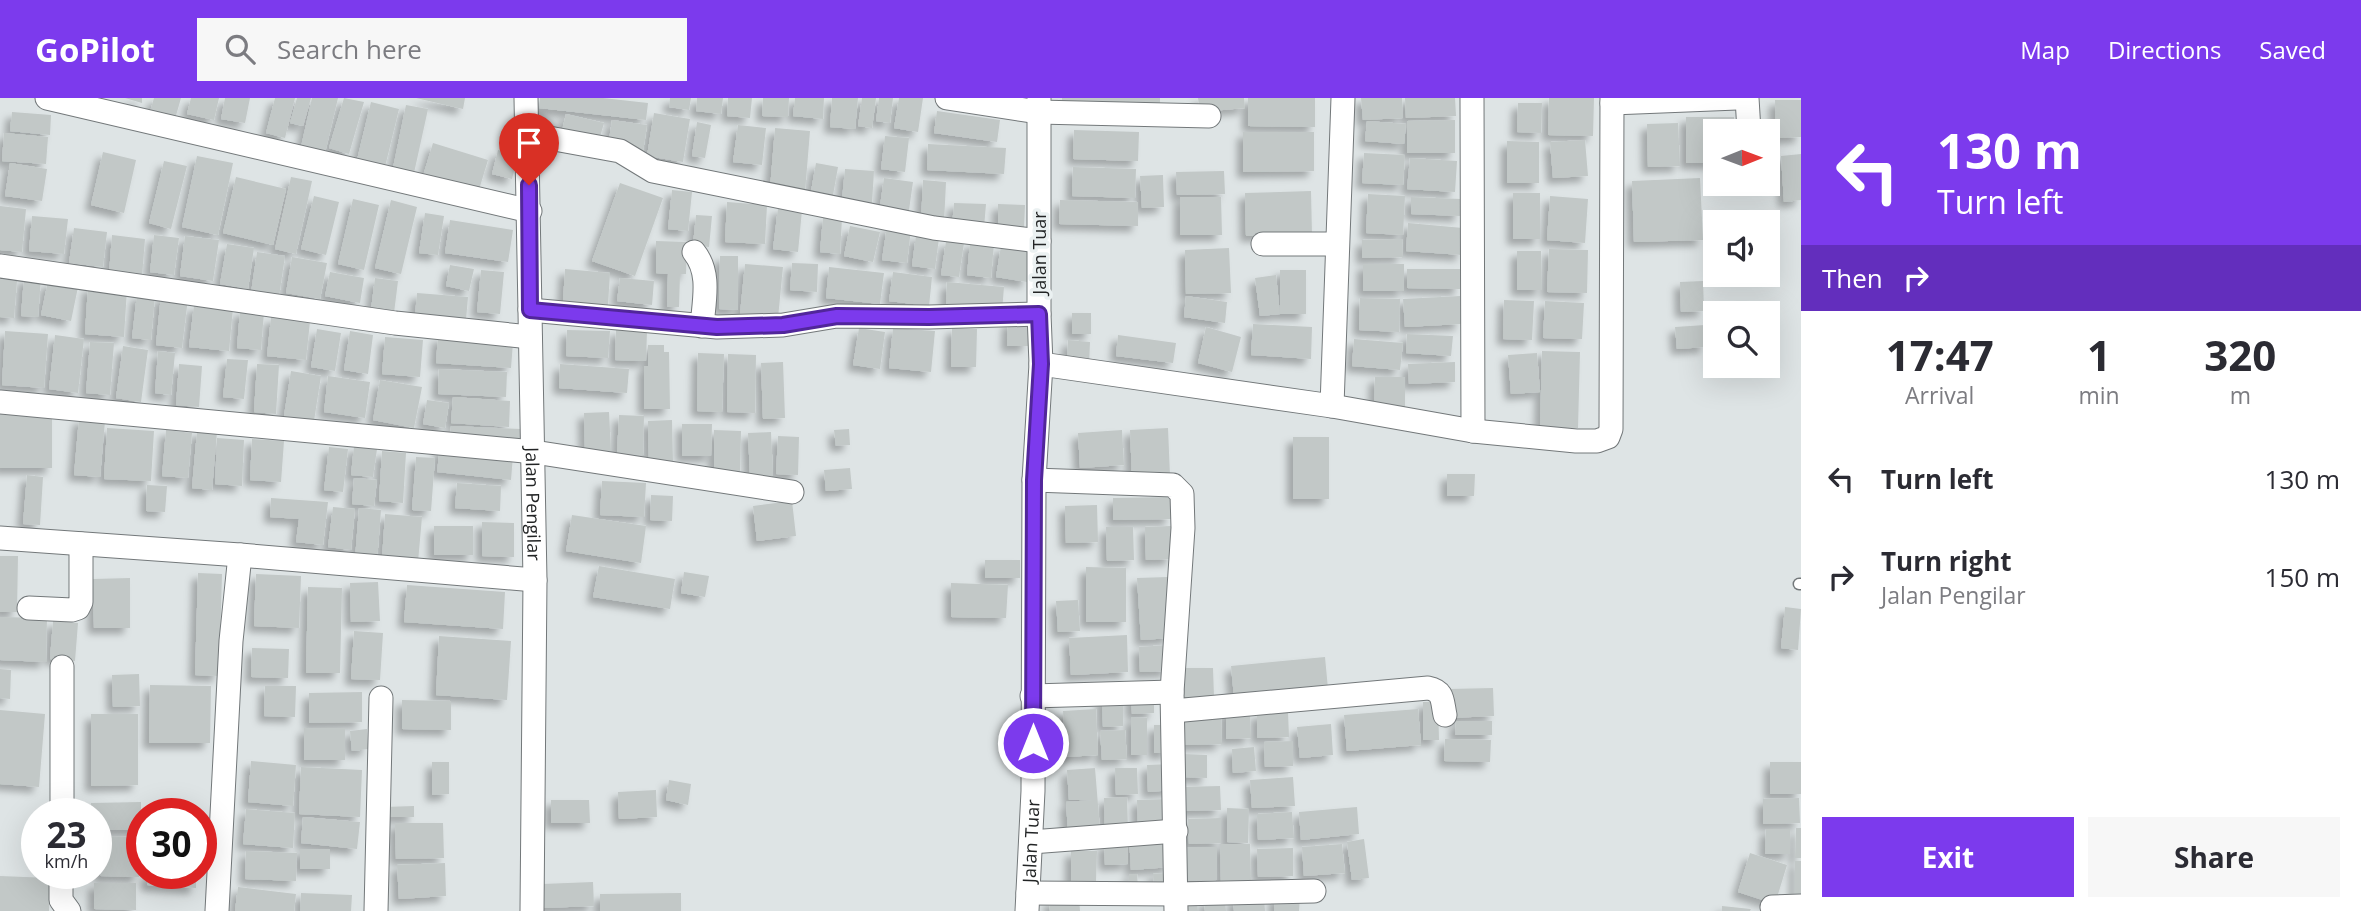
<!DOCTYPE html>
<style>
body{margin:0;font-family:"Open Sans",sans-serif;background:#f7f7f7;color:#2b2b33;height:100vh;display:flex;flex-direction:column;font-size:26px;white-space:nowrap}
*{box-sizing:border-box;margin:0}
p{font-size:23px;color:#7c7c81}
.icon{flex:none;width:38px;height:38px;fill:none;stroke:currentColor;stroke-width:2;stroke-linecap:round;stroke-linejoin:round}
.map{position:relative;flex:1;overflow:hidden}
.details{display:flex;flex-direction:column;background:#fff;width:560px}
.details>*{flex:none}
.top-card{background:#7c3aed;color:#fff;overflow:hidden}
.needle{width:46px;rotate:89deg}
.controls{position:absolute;left:1703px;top:21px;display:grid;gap:14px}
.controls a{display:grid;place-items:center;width:77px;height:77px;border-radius:0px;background:#fff;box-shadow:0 7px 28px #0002;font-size:35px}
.speed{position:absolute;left:21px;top:700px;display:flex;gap:14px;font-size:35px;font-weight:700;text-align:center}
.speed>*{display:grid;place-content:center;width:91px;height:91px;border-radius:50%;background:#fff;box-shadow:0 7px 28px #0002;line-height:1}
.speed small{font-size:18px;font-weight:400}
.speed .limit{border:10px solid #d22;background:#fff;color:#111}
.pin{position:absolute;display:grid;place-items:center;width:60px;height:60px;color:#fff;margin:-72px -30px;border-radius:50% 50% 50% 0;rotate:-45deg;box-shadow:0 0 7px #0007}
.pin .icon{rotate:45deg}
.me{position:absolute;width:77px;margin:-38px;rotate:0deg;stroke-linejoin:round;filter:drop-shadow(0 0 5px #0008)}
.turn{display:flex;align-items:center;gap:24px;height:147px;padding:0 21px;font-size:32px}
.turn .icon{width:91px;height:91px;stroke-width:2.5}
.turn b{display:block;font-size:49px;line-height:60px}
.then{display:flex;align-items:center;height:66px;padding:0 21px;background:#0003;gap:14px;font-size:26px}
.eta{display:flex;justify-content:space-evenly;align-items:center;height:119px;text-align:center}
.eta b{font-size:42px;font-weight:700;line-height:49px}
.cta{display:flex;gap:14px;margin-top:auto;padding:14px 21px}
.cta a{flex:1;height:80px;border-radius:0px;background:#7c3aed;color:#fff;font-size:28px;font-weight:700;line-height:80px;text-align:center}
.cta a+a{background:#f7f7f7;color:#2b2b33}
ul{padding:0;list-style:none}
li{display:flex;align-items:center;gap:21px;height:98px;padding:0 21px}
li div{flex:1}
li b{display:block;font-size:26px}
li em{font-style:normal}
header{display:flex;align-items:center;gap:42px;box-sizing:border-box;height:98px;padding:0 35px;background:#7c3aed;color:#fff}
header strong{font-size:33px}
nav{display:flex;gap:38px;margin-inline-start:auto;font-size:24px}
.search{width:490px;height:63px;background:#f7f7f7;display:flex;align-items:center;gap:18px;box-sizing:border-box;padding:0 24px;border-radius:0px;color:#7c7c81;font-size:26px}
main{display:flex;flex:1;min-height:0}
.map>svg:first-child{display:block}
.building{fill:#c2c8c7;filter:url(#shadow)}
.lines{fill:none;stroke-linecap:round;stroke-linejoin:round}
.service-casing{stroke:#73787a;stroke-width:13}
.minor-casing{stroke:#73787a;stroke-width:25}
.service{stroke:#fff;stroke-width:10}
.minor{stroke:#fff;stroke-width:23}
.route-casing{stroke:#51269a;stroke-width:18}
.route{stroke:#7c3aed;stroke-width:12}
.labels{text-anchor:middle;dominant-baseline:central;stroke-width:7;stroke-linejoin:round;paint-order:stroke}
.street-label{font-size:18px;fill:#222425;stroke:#ebf1f2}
</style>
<header>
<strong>GoPilot</strong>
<div class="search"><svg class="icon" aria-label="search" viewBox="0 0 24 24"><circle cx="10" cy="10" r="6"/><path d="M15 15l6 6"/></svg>Search here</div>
<nav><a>Map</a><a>Directions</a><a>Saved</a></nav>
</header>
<main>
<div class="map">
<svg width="1801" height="813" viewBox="0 0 1801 813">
<defs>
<filter id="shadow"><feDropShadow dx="-6" dy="6" stdDeviation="3.5" flood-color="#0004"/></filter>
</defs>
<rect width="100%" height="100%" fill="#dee4e5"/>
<!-- building -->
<path class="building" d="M125 0H142V5Z
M154 0H181L175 21 150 14Z
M191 0H219L214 22 187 16Z
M225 0H250L245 25 221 21Z
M275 0H295L285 40 266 35Z
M297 0H311L303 28 290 25Z
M312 0H338L325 55 301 49Z
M344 0 364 4 349 56 329 50Z
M416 0H465L463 11Z
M540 0H603L648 5 646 22 539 10Z
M670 0H691L689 12 669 9Z
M697 0H723L721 16 696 13Z
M728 0H752L750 20 727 18Z
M763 0H789L788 19 762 18Z
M795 0H824L823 21 793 18Z
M832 0H858L855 31 830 29Z
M862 0H876L872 30 858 28Z
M879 0H893L890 25 876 23Z
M899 0H923L918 34 894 30Z
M1062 0H1160V11L1062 13Z
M1198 0H1244L1245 10 1200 14Z
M1248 0H1315V29L1248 28Z
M1361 0H1402L1403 20 1363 22Z
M1405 0H1455L1456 18 1406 20Z
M1549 0H1594L1593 38 1548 37Z
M1775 2H1801V39L1776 40Z
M371 4 399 11 385 69 357 62Z
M1518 5H1542L1541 35 1517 34Z
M406 7 428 11 414 75 393 70Z
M937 13 1000 22 997 44 934 35Z
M12 14 51 17 50 37 10 33Z
M654 15 690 21 683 64 647 58Z
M566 16 604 25 598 46 561 37Z
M1686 19H1734L1735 33H1715V65H1686Z
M612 22 647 27 643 54 608 49Z
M1455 22V55H1407V23Z
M1367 23 1406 26 1404 46 1365 43Z
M697 24 711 27 705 60 692 58Z
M1678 25 1680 68 1648 69 1647 26Z
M738 27 766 30 762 67 733 64Z
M775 30 810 33 805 94 770 91Z
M1074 32 1139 34 1138 63 1073 61Z
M1243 34H1314V73L1243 74Z
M4 35 48 39 46 66 2 63Z
M885 38 909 40 905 74 881 71Z
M1585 42 1588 78 1553 80 1550 44Z
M1507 43 1539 44V85H1507Z
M433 45 488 62 478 95 423 78Z
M928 46 1006 50 1004 76 927 72Z
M498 52 518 57 512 81 492 76Z
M103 54 136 62 124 115 91 107Z
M1364 55 1405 57 1403 87 1362 85Z
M1801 56V102L1784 104 1781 58Z
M197 58 233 65 218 137 182 129Z
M1410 60 1457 63 1455 94 1407 91Z
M164 63 187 68 171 131 149 125Z
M10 65 47 71 42 103 5 98Z
M816 65 838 69 832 103 810 99Z
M1073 69 1136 71 1135 100 1072 98Z
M845 71 874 73 872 105 842 102Z
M1224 73 1225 96 1177 97 1176 74Z
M1163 77 1164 109 1142 110 1140 78Z
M236 79 286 91 273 147 223 135Z
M291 79 312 83 296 156 275 151Z
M884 80 913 84 908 119 879 115Z
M1700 80 1703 142 1634 144 1632 83Z
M923 82 946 84 944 125 921 124Z
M620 85 663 100 635 178 592 163Z
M672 92 692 94 688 133 668 131Z
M1311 93 1312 137 1246 138 1245 95Z
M1513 95H1540V141H1513Z
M1368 96 1405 98 1403 137 1366 135Z
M314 98 339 104 326 157 301 151Z
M1550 98 1588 101 1585 145 1547 142Z
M1180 99H1221L1222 137H1180Z
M1411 99 1461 101 1460 118 1411 116Z
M353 101 379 107 364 172 338 166Z
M391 102 417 109 401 176 375 170Z
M1060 102 1138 104V128L1059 126Z
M727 104 767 107 765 146 725 144Z
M954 105 986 106 984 130 952 129Z
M998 106 1025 107 1024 130 998 129Z
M0 108 26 111 22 154 0 152Z
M778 110 802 112 798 154 773 151Z
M425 115 444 118 438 157 419 155Z
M696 117 712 118 709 149 693 147Z
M32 118 68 121 64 156 29 153Z
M823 119 842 120 840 156 820 154Z
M450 122 513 132 508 164 445 155Z
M1408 125 1463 130 1462 157 1406 153Z
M850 128 880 134 873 164 844 158Z
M887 128 911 131 907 165 882 162Z
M74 130 107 134 103 169 69 165Z
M112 137 145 141 142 179 109 176Z
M154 137 179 140 174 177 150 174Z
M916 137 939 140 935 171 912 168Z
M185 138 219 142 213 183 180 178Z
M1402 141 1403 159 1362 160V142Z
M656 143 687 144 686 176H680L679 209H667L668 176 656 175Z
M946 143 964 145 959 179 941 177Z
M970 144 994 146 991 180 967 177Z
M227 146 254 150 248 191 220 186Z
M1001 148 1031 152 1027 184 996 179Z
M1229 150 1231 195 1186 196 1185 152Z
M1549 151 1588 152 1587 195 1547 194Z
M1517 153H1541L1542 192H1517Z
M257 154 285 158 279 199 251 195Z
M720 158H738V212L719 211Z
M292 159 327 165 320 201 286 195Z
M792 165 818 166 817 194 790 192Z
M745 166 783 169 778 220 740 216Z
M1363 166H1404V193H1363Z
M450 167 474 171 469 193 446 188Z
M829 169 884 175 880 206 826 200Z
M565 171 610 175 608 207 563 204Z
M1407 171H1460V191L1407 190Z
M481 172 504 174 500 216 477 214Z
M1280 172H1306V216H1280Z
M330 174 364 180 360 205 325 198Z
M893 174 932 179 929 208 889 203Z
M1276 177 1280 216 1260 218 1255 180Z
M24 179 41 180 38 219 21 218Z
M375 180 398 183 394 215 371 212Z
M620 180 654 183 652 207 617 203Z
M0 181 17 183 14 220 0 219Z
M48 183 78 189 71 223 41 217Z
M1703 183 1704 213 1681 214 1680 184Z
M947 184 1004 189 1002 213 946 209Z
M88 188 127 191 124 239 85 236Z
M417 195 468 199 466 222 415 218Z
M137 196 155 198 151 242 132 240Z
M161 197 188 200 182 250 156 247Z
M1186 198 1227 204 1225 225 1184 219Z
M1460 198 1461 226 1405 229 1403 201Z
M1360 200 1400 201 1399 234 1359 232Z
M1504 202 1534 203 1532 242 1503 241Z
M1545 203 1584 205 1582 241 1543 240Z
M194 207 233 210 229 253 189 249Z
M240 212 264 214 261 252 237 250Z
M1072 215H1091V236H1072Z
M271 219 310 223 306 262 267 258Z
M1008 223H1029L1028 248H1007Z
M1253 226 1312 229 1311 261 1251 257Z
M1705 227 1706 249 1677 251 1675 229Z
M1206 229 1241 239 1232 274 1198 265Z
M859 230 885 234 880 271 853 267Z
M893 230 935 233 931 274 889 270Z
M952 230 977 231 976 269H951Z
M317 231 341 235 335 273 311 269Z
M567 232 610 233 608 260 566 258Z
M616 232 647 233 646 263 615 262Z
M5 233 48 236 44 290 2 287Z
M350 233 373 237 368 276 344 272Z
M1407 236 1453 238 1451 258 1406 255Z
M55 237 84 241 78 295 49 291Z
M1118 237 1176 245 1173 265 1116 258Z
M438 238 513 244 511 270 436 265Z
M385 239 423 242 420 279 382 276Z
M1354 241 1403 245 1400 272 1352 268Z
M1068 242 1090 244 1089 267 1067 266Z
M90 244 114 245 110 297 86 295Z
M648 247H664V254H669L670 311H644V268H648Z
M123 248 148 252 141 304 116 300Z
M158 253 175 255 171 297 155 295Z
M1542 253 1580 254 1578 330 1540 329Z
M698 255 724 256 722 314 697 313Z
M1537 255 1540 294 1511 296 1508 257Z
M728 256 756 257 755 315 727 314Z
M227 261 248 262 244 301 223 299Z
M783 264 785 320 763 321 761 265Z
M1455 264V284L1409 286 1408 266Z
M179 266 202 268 199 309 176 307Z
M257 266 279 267 276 316 254 314Z
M560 266 629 271 627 295 559 290Z
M439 271 507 274 506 299 438 296Z
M291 273 321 278 314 323 284 318Z
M328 278 370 284 365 320 324 314Z
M1375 279H1405V312L1374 311Z
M380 282 422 289 414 330 373 322Z
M453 299 510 303 509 329 451 325Z
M427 302 449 305 445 330 423 326Z
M0 312H52V370H0Z
M609 314 611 353H585L584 315Z
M619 317 644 318 643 357 617 356Z
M79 320 105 323 100 379 74 377Z
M672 322 673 365 649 366 648 323Z
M682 326H712L711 358H682Z
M451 328 521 331 520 348 450 344Z
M107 330 154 333 151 383 104 381Z
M1168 330 1170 378 1132 379 1130 332Z
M849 331 850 347 836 348 834 332Z
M166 332 192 335 188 380 162 378Z
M714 332 741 333 740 377 714 376Z
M1122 332 1124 367 1080 370 1078 335Z
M197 333 217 334 212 392 192 390Z
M771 334 773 378 750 379 748 335Z
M778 338 799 339 798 377 776 376Z
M1293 339H1329V401H1293Z
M217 340 244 342 242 388 215 386Z
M252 341 284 343 281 384 250 382Z
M354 348 377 351 373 379 351 377Z
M329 349 348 351 343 394 324 392Z
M440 349 513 357 511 382 437 374Z
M382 353 406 355 403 405 379 403Z
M416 359 435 360 431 413 412 412Z
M850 370 852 391 826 393 824 372Z
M1447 376H1475L1474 398H1447Z
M27 377 43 379 40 427 23 426Z
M354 380 377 382 374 408 352 406Z
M602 383 646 385 644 419 600 417Z
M457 385 501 388 500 413 455 410Z
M147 387 167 388 165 414 146 413Z
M651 397 673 398 672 423 650 422Z
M1171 399V421L1113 422V400Z
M271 400 328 404 323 447 296 444 299 421 270 419Z
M792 403 796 438 757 443 753 408Z
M1097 407 1098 444 1066 445 1065 408Z
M333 409 355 411 351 452 328 449Z
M359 410 381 412 377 463 355 461Z
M385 416 422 419 418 464 382 461Z
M572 417 646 428 641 465 566 453Z
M482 424 514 425V459L482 458Z
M434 428H473V457H434Z
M1171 428 1172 461 1146 462 1145 429Z
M1106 429H1133L1134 462 1107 463Z
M0 458H18L17 514H0Z
M985 462H1020V480H985Z
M599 468 675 481 670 511 593 499Z
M1086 469 1126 470V524H1086Z
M684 474 709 478 705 499 681 495Z
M198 475 222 476 219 578 195 577Z
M256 476 301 478 299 530 254 528Z
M1168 479 1171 540 1141 542 1137 480Z
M130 480V530H94L93 481Z
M378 484 380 523 351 524 350 485Z
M951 485 1008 487 1006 520 951 519Z
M407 487 505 494 503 531 404 524Z
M308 489 342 490 340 575H306Z
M1078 502 1080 533 1058 534 1056 503Z
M1785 509 1801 511 1798 552 1781 550Z
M0 519 47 520 46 564 0 562Z
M53 523 78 525 75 563 50 561Z
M354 533 383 535 380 582 351 581Z
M1127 537 1128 574 1071 577 1069 540Z
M439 538 511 543 507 602 436 597Z
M1167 547 1169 573 1140 574 1139 549Z
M252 550 289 551 288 580 251 579Z
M1325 559 1328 591 1234 599 1231 568Z
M1184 570H1213L1214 599H1184Z
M0 571 11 572 10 601 0 600Z
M139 576 140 608 113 609 112 577Z
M150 587 211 588 210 645H149Z
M265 588H296L295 619 264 618Z
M1493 590 1494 618 1449 620V591Z
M362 594V624L309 625V595Z
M1131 596H1154V615L1132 616Z
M1102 598H1123V628L1103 629Z
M402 602 451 603V632L402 631Z
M1423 604H1438L1439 642H1423Z
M1250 610 1251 640 1226 641V611Z
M1096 611 1098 657 1066 659 1063 613Z
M1418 611 1421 647 1347 653 1344 617Z
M0 612 45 616 39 689 0 686Z
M1288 614 1289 639 1257 640V615Z
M91 616H138V687L91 688Z
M1221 618 1222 646 1184 647 1183 619Z
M1131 619 1147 620V657H1131Z
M1456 623H1492V637H1455Z
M1331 626 1333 657 1300 660 1297 629Z
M1154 627H1168L1169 655H1154Z
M304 630H345V662H304Z
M367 631 368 651 352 653 350 633Z
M1125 632 1127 661 1102 662 1100 633Z
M1445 641 1491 642 1490 664 1444 663Z
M1293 643V668L1265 669 1264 644Z
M1254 649 1256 673 1233 675 1232 651Z
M1184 656 1207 657V680L1183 679Z
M251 663 296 667 293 708 248 704Z
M432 664H449V696L432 697Z
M1770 664H1801V696H1770Z
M1171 666 1173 692 1148 694 1147 667Z
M301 669 362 672 360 719 299 716Z
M1095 670 1100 732 1068 734 1066 704 1092 702H1069L1067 672Z
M1115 670H1137L1138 696 1116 697Z
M1293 679 1295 708 1252 710 1250 682Z
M669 682 691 686 688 707 666 702Z
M1220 688 1221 712 1181 713 1180 689Z
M656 692 657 719 619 721 618 694Z
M1127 699 1128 732 1105 733 1104 700Z
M1799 700 1800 725 1763 726V701Z
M1168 701 1169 728 1138 729 1137 702Z
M551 702H589L590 725H551Z
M141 704V732H96V716H91V705Z
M414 708V719H384V709Z
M1357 709 1359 736 1301 742 1299 714Z
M1227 710 1249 711 1248 745 1227 744Z
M246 711 295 715 293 750 243 746Z
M1292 714 1294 740 1258 742 1257 716Z
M303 719 360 724 357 751 301 745Z
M1221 720V745L1189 746 1188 721Z
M395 725H443L444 760 396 761Z
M1796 730H1801V760H1795Z
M1766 731H1790V756H1765Z
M1169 737 1171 769 1131 772 1129 739Z
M101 738 140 739 139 779 100 778Z
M1364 741 1369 780 1352 782 1347 744Z
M1127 744 1128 766 1105 767 1104 745Z
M1220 746H1250L1251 785 1221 786Z
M1342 746 1345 775 1304 778 1302 749Z
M1184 749H1217V782L1184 783Z
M1293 750V778L1258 779 1257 751Z
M300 751H330V771H300Z
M246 753 297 755 296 783 245 781Z
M1071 753H1097L1096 783H1071Z
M1750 755 1787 767 1775 806 1738 794Z
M1795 763H1801V801H1795Z
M445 765 446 798 399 801 397 767Z
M147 775H196V790L147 787Z
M1165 775V789H1154L1153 776Z
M1129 776H1137L1138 790H1129Z
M0 778 50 780 49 813H0Z
M593 784 594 808 543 810 542 786Z
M94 785H136V812L94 811Z
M238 789 296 796 294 813H235Z
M301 795 352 797 351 813H300Z
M681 795V813H600V796Z
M1275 797 1300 798 1299 813H1274Z
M1264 799 1265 813H1234L1233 800Z
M1079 800 1080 813H1050L1049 802Z
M1204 802H1225L1226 813H1205Z
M1197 804 1198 813H1178L1177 806Z
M1722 808 1751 811 1750 813H1722Z"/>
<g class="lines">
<!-- service casing -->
<g class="service-casing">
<path id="service" d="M1799 486H1801"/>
</g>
<!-- minor casing -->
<g class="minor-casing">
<g id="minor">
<path d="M47 0 530 113"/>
<path id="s1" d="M526 0 535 482 532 813"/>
<path d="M947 0 1038 14 1209 18"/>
<path d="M1472 0 1473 333"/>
<path d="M1747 0 1749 33"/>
<path d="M1612 5 1737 0"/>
<path d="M527 36 620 53 653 73 934 130 1039 143"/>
<path d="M1263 146H1337"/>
<path d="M694 154C711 175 704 202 702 228"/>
<path d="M0 168 395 225 530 239"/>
<path d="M530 212 717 229 783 227 837 218 929 219 1039 216"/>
<path d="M1041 266 1332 308 1473 333 1576 343H1597L1608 339 1611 331 1612 0"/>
<path d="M0 304 534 354 792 394"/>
<path d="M1332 308 1343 0"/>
<path d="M1034 382 1173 387 1182 396 1183 430 1172 594 1176 813"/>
<path d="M0 440 240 457 535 482"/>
<path d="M29 510 72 512 78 510 81 504V446"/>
<path d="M1032 598 1172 594"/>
<path d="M1173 613 1428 590C1444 593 1442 603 1445 617"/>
<path d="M62 716V569"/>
<path d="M1031 744 1176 733"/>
<path d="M61 775V802L69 813"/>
<path d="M1028 795 1177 796 1314 793"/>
<path d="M1772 809 1801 808"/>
<path d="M217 813 231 543 240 457"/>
<path d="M376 813 381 600"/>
<path id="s2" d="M1027 813 1033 693 1034 382 1041 266 1039 216V0"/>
</g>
</g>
<!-- service -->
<use href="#service" class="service"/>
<!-- minor -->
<use href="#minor" class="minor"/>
</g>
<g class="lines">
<!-- route casing -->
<g class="route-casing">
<path id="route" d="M529 87 530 212 717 229 783 227 837 218 929 219 1039 216 1041 266 1034 382 1033 645"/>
</g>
<!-- route -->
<use href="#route" class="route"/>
</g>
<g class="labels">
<!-- street labels -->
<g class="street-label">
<text transform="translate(1039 155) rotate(-90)">Jalan Tuar</text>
<text stroke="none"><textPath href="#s1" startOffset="406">Jalan Pengilar</textPath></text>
<text stroke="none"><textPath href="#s2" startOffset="70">Jalan Tuar</textPath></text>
</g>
</g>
</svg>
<div class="controls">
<a><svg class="needle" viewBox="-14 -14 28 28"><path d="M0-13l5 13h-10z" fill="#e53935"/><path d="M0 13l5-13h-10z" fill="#7c7c81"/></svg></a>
<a><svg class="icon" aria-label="sound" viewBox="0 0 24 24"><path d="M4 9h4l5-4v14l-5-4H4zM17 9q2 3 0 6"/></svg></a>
<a><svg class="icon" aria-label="search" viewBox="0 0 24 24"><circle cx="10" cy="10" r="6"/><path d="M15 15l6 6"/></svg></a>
</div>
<div class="speed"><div>23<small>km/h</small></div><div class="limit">30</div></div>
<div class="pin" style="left:529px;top:87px;background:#d93025"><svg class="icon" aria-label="arrive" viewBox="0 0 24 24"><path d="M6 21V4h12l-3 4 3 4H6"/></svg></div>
<svg class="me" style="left:1033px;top:645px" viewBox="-20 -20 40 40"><circle r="17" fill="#7c3aed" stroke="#fff" stroke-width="3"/><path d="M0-11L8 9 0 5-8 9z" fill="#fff"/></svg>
</div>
<section class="details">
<div class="top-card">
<div class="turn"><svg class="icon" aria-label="left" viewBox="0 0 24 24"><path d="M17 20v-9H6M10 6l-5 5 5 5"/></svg><div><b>130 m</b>Turn left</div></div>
<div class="then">Then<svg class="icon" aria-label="right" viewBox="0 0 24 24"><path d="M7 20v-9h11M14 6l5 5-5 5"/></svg></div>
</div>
<div class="eta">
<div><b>17:47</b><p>Arrival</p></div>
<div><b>1</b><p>min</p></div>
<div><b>320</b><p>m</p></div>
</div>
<ul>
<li><svg class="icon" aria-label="left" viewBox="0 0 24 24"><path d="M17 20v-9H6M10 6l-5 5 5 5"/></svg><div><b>Turn left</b></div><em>130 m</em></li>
<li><svg class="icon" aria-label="right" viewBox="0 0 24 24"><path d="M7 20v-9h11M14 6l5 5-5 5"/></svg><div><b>Turn right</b><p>Jalan Pengilar</p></div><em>150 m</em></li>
</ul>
<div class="cta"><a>Exit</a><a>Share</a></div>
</section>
</main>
